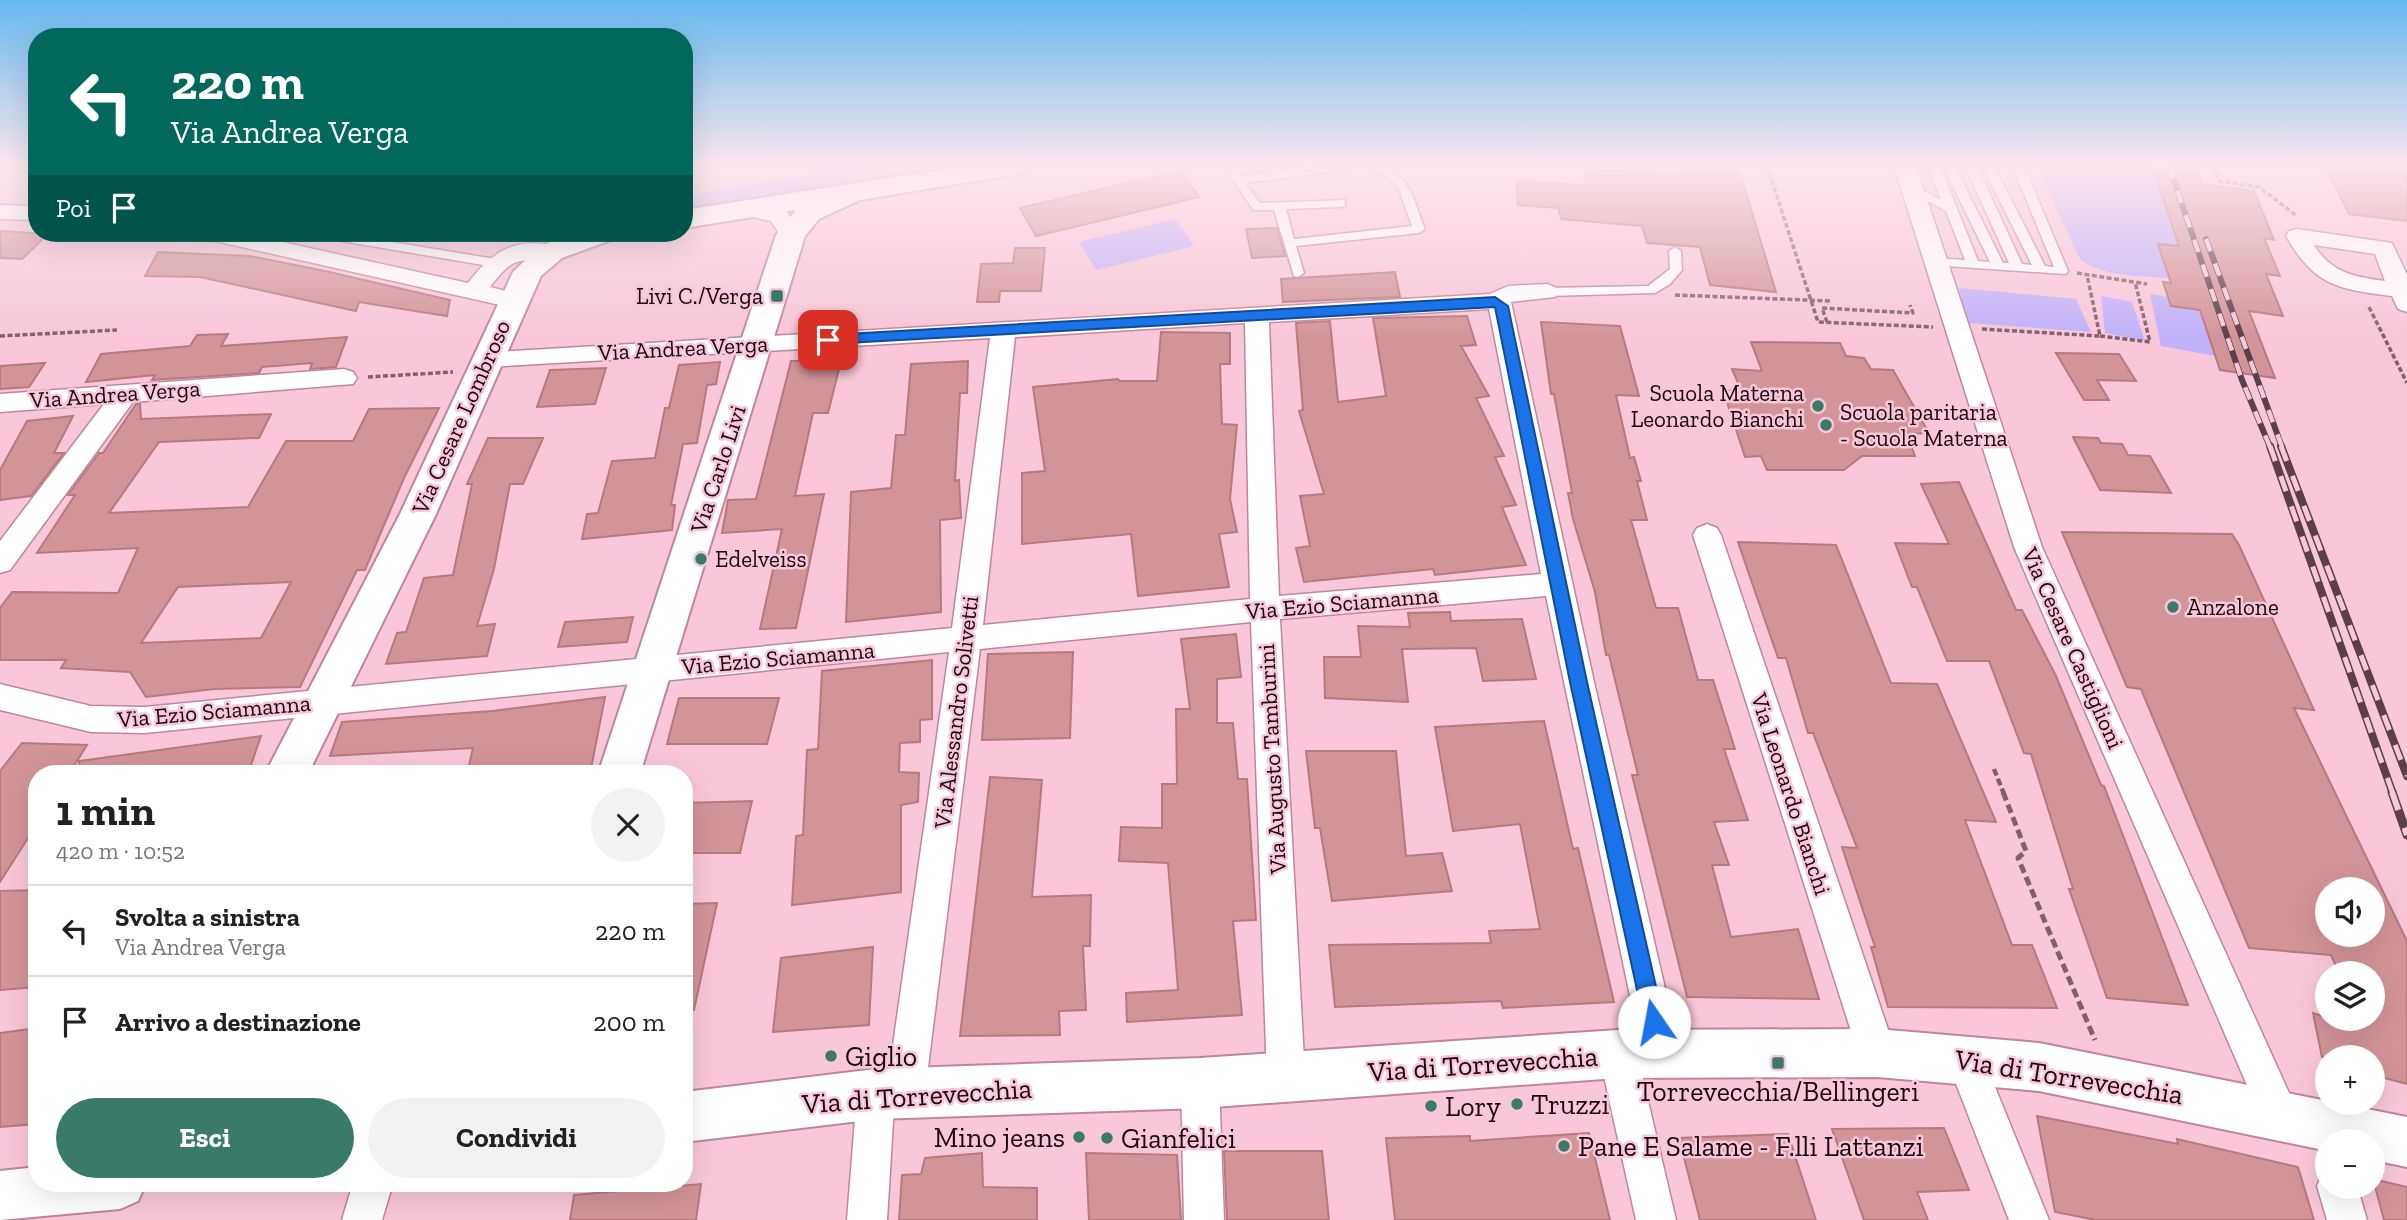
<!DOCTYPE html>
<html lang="it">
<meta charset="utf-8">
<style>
body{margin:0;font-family:"Zilla Slab",serif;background:#f2f2f2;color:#202124;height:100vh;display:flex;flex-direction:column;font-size:26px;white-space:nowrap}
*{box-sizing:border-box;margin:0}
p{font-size:23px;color:#757577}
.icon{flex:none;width:38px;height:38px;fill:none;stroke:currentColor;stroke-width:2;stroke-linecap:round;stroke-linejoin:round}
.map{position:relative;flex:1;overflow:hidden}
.drawer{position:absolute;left:28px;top:765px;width:665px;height:427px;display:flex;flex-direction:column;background:#fff;border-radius:28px;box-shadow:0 7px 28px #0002}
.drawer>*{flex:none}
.hud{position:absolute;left:28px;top:28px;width:665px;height:214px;border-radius:28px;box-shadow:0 7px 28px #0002;background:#00695c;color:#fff;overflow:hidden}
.buttons{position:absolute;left:2315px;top:877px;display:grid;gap:14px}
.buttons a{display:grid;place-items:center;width:70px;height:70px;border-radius:50%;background:#fff;box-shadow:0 7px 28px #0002;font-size:35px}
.pin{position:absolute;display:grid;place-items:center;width:60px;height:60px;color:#fff;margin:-30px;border-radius:14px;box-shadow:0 4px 10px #0006}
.me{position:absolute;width:77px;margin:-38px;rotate:348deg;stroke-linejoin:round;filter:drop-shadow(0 0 5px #0008)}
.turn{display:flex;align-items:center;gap:24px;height:147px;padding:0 28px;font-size:32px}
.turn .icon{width:91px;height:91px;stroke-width:2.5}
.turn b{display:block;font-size:49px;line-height:60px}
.then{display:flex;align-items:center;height:66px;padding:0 28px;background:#0003;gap:14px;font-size:26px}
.round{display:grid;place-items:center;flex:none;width:74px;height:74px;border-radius:37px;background:#f2f2f2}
.summary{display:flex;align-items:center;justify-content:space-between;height:119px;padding:0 28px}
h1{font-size:42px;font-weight:800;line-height:52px}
.action{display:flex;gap:14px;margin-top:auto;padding:14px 28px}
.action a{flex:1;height:80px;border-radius:42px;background:#397a69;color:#fff;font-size:28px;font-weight:800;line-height:80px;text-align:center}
.action a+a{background:#f2f2f2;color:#202124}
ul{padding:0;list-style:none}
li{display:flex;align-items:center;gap:21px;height:91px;padding:0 28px;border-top:2px solid #e0e0e0}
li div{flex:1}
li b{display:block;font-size:26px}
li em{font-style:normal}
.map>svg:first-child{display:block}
.green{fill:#c1b1f9}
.building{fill:#d39499;stroke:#b7797e;stroke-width:2;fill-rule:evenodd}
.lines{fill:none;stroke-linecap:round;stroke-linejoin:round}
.service-casing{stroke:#bf859c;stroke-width:3}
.minor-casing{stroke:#bf859c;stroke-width:3}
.tertiary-casing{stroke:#bf859c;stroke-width:4}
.secondary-casing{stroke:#bf859c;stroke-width:4}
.path-far2{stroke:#81606c;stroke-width:3.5;stroke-dasharray:5 2.5;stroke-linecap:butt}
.path-far1{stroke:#81606c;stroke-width:4.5;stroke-dasharray:7 3.5;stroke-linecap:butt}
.path{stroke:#81606c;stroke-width:5;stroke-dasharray:9 4.5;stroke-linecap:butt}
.service{fill:#fff;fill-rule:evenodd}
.minor{fill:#fff;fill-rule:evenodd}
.tertiary{fill:#fff;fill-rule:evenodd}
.secondary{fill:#fff;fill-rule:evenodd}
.rail-far2-casing{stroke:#5b3f4a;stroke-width:6}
.rail-far1-casing{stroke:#5b3f4a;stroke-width:8}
.rail-casing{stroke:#5b3f4a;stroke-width:9}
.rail-far2{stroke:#f9c7d9;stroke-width:4.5;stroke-dasharray:13;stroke-linecap:butt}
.rail-far1{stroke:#f9c7d9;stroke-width:5;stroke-dasharray:16;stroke-linecap:butt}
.rail{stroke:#f9c7d9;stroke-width:6;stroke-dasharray:19;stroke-linecap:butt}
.route{fill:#1a73e8;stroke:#114b97;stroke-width:2}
.poi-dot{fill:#397a69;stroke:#f9c7d9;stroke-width:2.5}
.labels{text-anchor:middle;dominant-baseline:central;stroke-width:5;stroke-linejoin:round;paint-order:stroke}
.poi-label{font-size:23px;fill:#1a070f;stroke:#f9c7d9;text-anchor:start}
.street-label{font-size:23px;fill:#1a070f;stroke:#f9c7d9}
.near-poi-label{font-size:28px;fill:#1a070f;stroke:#f9c7d9;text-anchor:start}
.near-street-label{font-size:28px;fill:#1a070f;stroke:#f9c7d9}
</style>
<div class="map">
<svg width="2407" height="1220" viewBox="0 0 2407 1220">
<rect width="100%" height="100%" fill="#f9c7d9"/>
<!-- green -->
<path class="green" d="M869 166H966L684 212V195Z
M2037 166H2152L2179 246 2158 244 2169 278C2141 276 2103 277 2080 259Z
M1175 219 1194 246 1096 270 1079 242Z
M1959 288 2076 299 2091 332 1967 323Z
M2150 294 2168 297 2171 306 2200 310 2215 356 2161 346Z
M2101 296 2132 302 2145 341 2105 333Z"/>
<!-- building -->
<path class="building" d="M1684 166H1738L1776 292 1710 285 1700 247 1647 243 1642 226 1561 219 1558 208 1518 205 1516 181 1586 185V170L1685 173Z
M2152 166H2196L2202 184 2254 191 2274 240 2264 238 2280 276 2266 274 2283 316 2249 311 2275 378 2220 370 2200 310 2171 306 2163 282 2171 283 2158 244 2179 246Z
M2325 166H2407V221L2349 214Z
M1181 171 1199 197 1036 236 1020 208Z
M1277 228 1285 256 1252 258 1246 229Z
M0 231 48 234 22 259 0 258Z
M1015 248H1045L1041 291H1000L999 302H977L981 264 1013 263Z
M158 252 250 256 325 271 450 300 447 316 359 302 356 311 200 277 145 276Z
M1395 272 1400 297 1283 302 1281 279Z
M1467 316 1476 345 1461 346 1489 396 1476 398 1504 456 1495 457 1516 505 1502 507 1526 565 1435 575 1433 569 1304 582 1296 548 1310 546 1300 496 1324 494 1299 411 1303 410 1296 323 1330 321 1338 402 1386 396 1373 318Z
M1541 322 1620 326 1639 396 1616 395 1630 458 1634 457 1641 481H1637L1647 520H1631L1656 608H1678L1698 680H1713L1735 749H1724L1748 820 1714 822 1729 865H1712L1731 937 1798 929 1819 999 1687 997 1632 775H1638L1609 655H1606L1595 592 1573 519 1568 493H1572L1554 394H1551Z
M1161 332 1230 333V364H1220L1222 424 1237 425 1230 499 1237 532 1219 534 1229 587 1138 596 1131 534 1022 544V473L1045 471 1033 387 1118 379 1119 381H1157Z
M228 334 221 346 347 337 336 367 310 369 312 363 262 367 259 373 152 380 155 375 86 382 101 354 190 346 197 335Z
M1751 342 1840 343 1846 356 1864 358 1871 369 1893 370 1929 433 1906 434 1915 456H1862L1844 470H1767L1761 456 1745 457 1723 390 1742 392 1732 369 1762 371Z
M2056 353 2119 354 2136 381 2097 380 2109 400H2084Z
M791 361H841L828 413H813L795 496 824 494 796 628 760 629 782 529 722 533 728 500 756 499Z
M968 361 967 393H960L955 481 959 480 961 518 940 520 941 612 846 622 851 492 891 488 896 435H905L911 364Z
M720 362 716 384 707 385 697 443 683 444 671 505H675L672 530 582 539 587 514 598 513 612 461 655 458 665 408H669L679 365Z
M45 363 29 387 0 389V366Z
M606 368 595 404 537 407 550 370Z
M136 404H140L141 419 271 414 259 438 159 442 109 513 248 507 286 441H353L369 409 439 408 404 478 365 570H357L300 687 214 689 146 697 130 672 61 668 66 660H0V608L12 592 118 593 138 548 37 553 75 495H68L99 453H103ZM291 582 261 638 141 643 178 587Z
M73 416 54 453H64L31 496 0 500V470L27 421Z
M2073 437 2098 438 2101 443 2122 444 2128 455 2150 456 2171 493 2100 490Z
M488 438H543L523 484H510L494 569 477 626 495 624 487 656 386 664 397 633 406 632 424 578 453 575 472 484H467Z
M1959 482 2016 610H2022L2056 676 2101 785 2104 786 2188 1005 2107 998 2069 889H2073L2031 754 2024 753 1989 661H1947L1917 587H1912L1895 543 1949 544 1921 484Z
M2062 532 2232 534 2239 545 2314 710 2294 708 2407 941V1084L2373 1075V1057H2322L2313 1013 2328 1018H2373V973H2339L2331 955 2249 948 2141 689 2127 687ZM2328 889H2373V934H2328Z
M1738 542 1836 545 1891 683 1937 684 1996 822 1965 820 2012 945H2032L2057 1008 1888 1007 1871 947H1875L1842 847 1857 848 1813 733H1808L1786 658H1778Z
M1450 612 1451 621 1522 619 1536 679 1483 681 1476 648 1402 649 1408 702 1325 698 1324 657H1361L1358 626 1410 627 1408 613Z
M633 617 627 642 558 647 565 622Z
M1236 634 1241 677 1217 679V723H1233L1238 779H1247L1256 920 1233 921 1242 1015 1127 1022 1126 993 1178 990 1168 863 1119 861 1121 827 1162 828V784H1177L1176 709H1190L1181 639Z
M1073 652 1070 738 982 740 988 654Z
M932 660V719L920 720V742L900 743 899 772 919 773 918 802 901 805V892L792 905 796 836 803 835 807 750 818 749 822 671Z
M605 697 590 774H467L473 748 330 756 342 722 492 711Z
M679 698H779L767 744H667Z
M1544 721 1573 849 1578 848 1614 1002 1503 1008 1501 1001 1335 1007 1329 945 1491 943 1489 931 1540 929 1520 824 1453 831 1435 727Z
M261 736 248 774H80L79 761Z
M22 743 87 745 69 774H37V824L0 882V771Z
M1306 751H1396L1406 856 1442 853 1452 891 1332 901 1320 828H1315Z
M990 777 1042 780 1032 897 1091 895 1090 946H1083L1086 1010 1059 1011 1060 1035 960 1036Z
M752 801 740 853H684V803Z
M37 890V987L0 990V891Z
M717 903 694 1010 684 1009V904Z
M873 947 869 1025 773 1032 781 958Z
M37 1028V1124L0 1127V1033Z
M2037 1116 2178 1144 2177 1139 2298 1167 2314 1220H2096L2055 1212Z
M1944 1128 1969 1190 1917 1192 1928 1220H1864L1832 1129Z
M1589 1133 1610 1220H1395L1386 1138 1470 1136V1141Z
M1788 1134 1816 1220H1700L1679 1138Z
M1224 1151H1322L1329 1220H1227Z
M982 1153 983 1187 1037 1188V1220H899L902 1175 921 1174 925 1158Z
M1086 1153 1177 1155 1181 1220H1089Z
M2373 1179 2407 1187V1220H2384Z
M701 1184 696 1220H570L574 1195Z"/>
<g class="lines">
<!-- service casing -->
<g class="service-casing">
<path id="service" d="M1224 166H1236L1241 176 1324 166H1358L1352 169 1245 183 1260 203 1345 200V206L1341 207 1286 209 1294 239 1412 226 1398 187 1388 177 1362 166C1408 166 1411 192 1425 229L1419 233 1296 246 1304 273 1298 277 1294 276 1274 210H1253Z
M1928 166H1940L1978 261 1990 262 1943 166H1955L2003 263H2009L1965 166H1977L2022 264 2032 265 1982 166H1994L2045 266 2054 267 2014 170 2007 166H2024L2068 271 2066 274 1930 265V259L1934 258 1965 260 1946 211 1907 190 1913 186 1941 200Z
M312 233H338L495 259 501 263 495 267 318 237Z
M1675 247 1681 251 1682 270 1670 284 1655 293 1547 296 1541 292 1547 288 1648 286 1670 269 1669 251Z"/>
</g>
<!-- minor casing -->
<g class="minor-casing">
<path id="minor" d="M1894 166H1916L2042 547 2299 1115 2294 1129 2280 1134 2266 1129 2014 547Z
M745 202 787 212 802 235 791 242 783 240 771 221 737 214 734 209Z
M0 205 37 206V220L0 219Z
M2297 229 2392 243 2407 275V312L2398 309 2392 296C2337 289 2315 286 2286 236L2289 231ZM2314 245 2375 254 2385 281C2355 277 2331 273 2314 245Z
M200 233H241L468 283C493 250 517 236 559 247L563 252 559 257C522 266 519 248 490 287L522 295 525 300 522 305 513 308 211 240 203 238Z
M1547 284 1555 287 1559 292 1555 297 1511 302 1594 682 1680 1053 1674 1066 1661 1072 1648 1066 1642 1053 1546 596 1280 619 1305 1078 1300 1091 1286 1097 1272 1091 1267 1078 1251 622 980 649 925 1092 920 1106 906 1111 894 1106 887 1220H847L857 1094 862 1080 876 1075 888 1080 949 652 145 733 91 732 0 710V684L91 706 145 707 952 628 990 338 488 367 479 365 475 359 479 353 1490 294 1508 286ZM1489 309 1541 574 1279 596 1269 322ZM1245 323 1250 599 983 625 1015 337Z
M344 369 353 372 357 378 353 384 133 402 10 570 0 573V541L104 404 0 412V394Z
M1707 524 1717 528 1721 535 1896 1053 1890 1066 1877 1072 1864 1066 1858 1053 1693 535 1697 528Z
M1618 1035 1631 1041 1637 1054 1676 1220H1636L1599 1054 1605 1041Z
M1965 1039 1978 1045 2049 1220H2009L1946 1058 1952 1045Z
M1200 1064 1214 1069 1219 1083 1224 1220H1184L1181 1083 1186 1069Z
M2328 1170V1186H2357L2367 1220H2327L2317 1186 2323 1172Z
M353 1183H393L382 1220H342Z"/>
</g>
<!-- tertiary casing -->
<g class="tertiary-casing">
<path id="tertiary" d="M964 166H1031L1027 172 1017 174 860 200 819 219 805 236 640 774H598L776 235 796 210 684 228V210Z
M576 233H619L614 239 562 258 541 276 436 514 308 774H265L400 514 513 272 540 246Z"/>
</g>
<!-- secondary casing -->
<g class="secondary-casing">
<path id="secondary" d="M1877 1029 2039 1043 2407 1117V1167L2373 1160V1141H2328V1151L2039 1091 1877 1077 1618 1078 1200 1108 876 1119 684 1142V1092L876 1069 1200 1058 1618 1030Z
M37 1167V1183H146L138 1201 120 1209 0 1220V1171Z"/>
</g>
<!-- path-far2 -->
<path class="path-far2" d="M1767 166 1818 322 1933 327
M2213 166 2219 181 2259 187 2297 216
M2077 273 2147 284
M1675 295 1831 301
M2369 307 2407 383
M1827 322 1822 308 1913 313 1910 305
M1982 329 2100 336 2087 275
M0 336 117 330
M2100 336 2150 342 2135 282
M368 377 453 372"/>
<!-- path-far1 -->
<path class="path-far1" d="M1994 769 2004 794"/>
<!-- path -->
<path class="path" d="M2003 792 2026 851 2018 858 2095 1040"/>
<!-- service -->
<use href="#service" class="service"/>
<!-- minor -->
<use href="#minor" class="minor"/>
<!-- tertiary -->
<use href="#tertiary" class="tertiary"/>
<!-- secondary -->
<use href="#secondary" class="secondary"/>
<!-- rail-far2 casing -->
<g class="rail-far2-casing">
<path id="rail-far2" d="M2169 166 2242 380 2270 447
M2206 239 2282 447"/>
</g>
<!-- rail-far1 casing -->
<g class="rail-far1-casing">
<path id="rail-far1" d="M2270 446 2393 794
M2281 446 2407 776"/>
</g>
<!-- rail casing -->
<g class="rail-casing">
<path id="rail" d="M2392 792 2407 835"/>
</g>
<!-- rail-far2 -->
<use href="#rail-far2" class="rail-far2"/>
<!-- rail-far1 -->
<use href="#rail-far1" class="rail-far1"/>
<!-- rail -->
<use href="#rail" class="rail"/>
</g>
<!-- sky -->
<linearGradient id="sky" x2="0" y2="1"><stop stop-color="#65b8ef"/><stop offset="0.49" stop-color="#fce6ee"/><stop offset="1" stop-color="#fce6ee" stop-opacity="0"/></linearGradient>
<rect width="2407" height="337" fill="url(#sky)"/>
<!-- route -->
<path class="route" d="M1495 297 1508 306 1587 682 1664 1022 1661 1029 1654 1032 1647 1029 1644 1022 1570 682 1495 307 828 344 821 340 828 335Z"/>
<!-- markers -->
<g class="poi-dot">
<rect x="770" y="289" width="14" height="14" rx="3.5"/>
<circle cx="1818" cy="406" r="7"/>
<circle cx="1826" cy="425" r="7"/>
<circle cx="701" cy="559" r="7"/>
<circle cx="2173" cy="607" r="7"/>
<circle cx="831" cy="1056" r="7"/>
<rect x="1771" y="1056" width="14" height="14" rx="3.5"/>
<circle cx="1517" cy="1104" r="7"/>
<circle cx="1431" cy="1106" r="7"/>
<circle cx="1079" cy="1137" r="7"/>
<circle cx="1107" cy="1138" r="7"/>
<circle cx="1564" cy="1146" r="7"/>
</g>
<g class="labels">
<!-- poi labels -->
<g class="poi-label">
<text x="763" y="296" text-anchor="end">Livi C./Verga</text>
<text x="1804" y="393" text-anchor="end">Scuola Materna<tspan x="1804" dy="26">Leonardo Bianchi</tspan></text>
<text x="1840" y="412">Scuola paritaria<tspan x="1840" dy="26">- Scuola Materna</tspan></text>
<text x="715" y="559">Edelveiss</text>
<text x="2187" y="607">Anzalone</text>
</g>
<!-- street labels -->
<g class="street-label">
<text transform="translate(683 348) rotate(-3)">Via Andrea Verga</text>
<text transform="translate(115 394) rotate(-4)">Via Andrea Verga</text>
<text transform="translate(461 417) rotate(-66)">Via Cesare Lombroso</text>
<text transform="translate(718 469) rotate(-72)">Via Carlo Livi</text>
<text transform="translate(1342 603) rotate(-5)">Via Ezio Sciamanna</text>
<text transform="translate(2073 648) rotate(66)">Via Cesare Castiglioni</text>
<text transform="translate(778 658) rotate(-5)">Via Ezio Sciamanna</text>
<text transform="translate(214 711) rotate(-5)">Via Ezio Sciamanna</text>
<text transform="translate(956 712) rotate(-83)">Via Alessandro Solivetti</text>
<text transform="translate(1272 759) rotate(-93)">Via Augusto Tamburini</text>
<text transform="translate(1791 794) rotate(72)">Via Leonardo Bianchi</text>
</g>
<!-- near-poi labels -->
<g class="near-poi-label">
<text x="845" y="1056">Giglio</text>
<text x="1778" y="1091" text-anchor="middle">Torrevecchia/Bellingeri</text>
<text x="1531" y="1104">Truzzi</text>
<text x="1445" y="1106">Lory</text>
<text x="1065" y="1137" text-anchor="end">Mino jeans</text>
<text x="1121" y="1138">Gianfelici</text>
<text x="1578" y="1146">Pane E Salame - F.lli Lattanzi</text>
</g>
<!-- near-street labels -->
<g class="near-street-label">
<text transform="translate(1483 1064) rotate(-4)">Via di Torrevecchia</text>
<text transform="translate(2069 1077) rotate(9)">Via di Torrevecchia</text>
<text transform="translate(917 1096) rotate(-4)">Via di Torrevecchia</text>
</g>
</g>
</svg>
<div class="buttons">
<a><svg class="icon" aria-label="sound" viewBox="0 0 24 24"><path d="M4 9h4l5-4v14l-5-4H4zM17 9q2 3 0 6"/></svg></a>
<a><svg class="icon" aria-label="layers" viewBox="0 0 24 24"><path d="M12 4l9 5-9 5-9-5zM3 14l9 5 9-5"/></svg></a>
<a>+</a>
<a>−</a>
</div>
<div class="pin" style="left:828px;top:340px;background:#d93025"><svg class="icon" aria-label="arrive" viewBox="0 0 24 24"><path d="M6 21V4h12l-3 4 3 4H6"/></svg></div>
<svg class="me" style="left:1654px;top:1022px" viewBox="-20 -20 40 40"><circle r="19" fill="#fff"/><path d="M0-13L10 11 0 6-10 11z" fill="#1a73e8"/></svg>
<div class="hud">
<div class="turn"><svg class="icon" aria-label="left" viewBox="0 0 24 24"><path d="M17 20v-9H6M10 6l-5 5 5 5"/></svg><div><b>220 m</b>Via Andrea Verga</div></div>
<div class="then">Poi<svg class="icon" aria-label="arrive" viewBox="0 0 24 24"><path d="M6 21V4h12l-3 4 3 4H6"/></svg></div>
</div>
<section class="drawer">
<div class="summary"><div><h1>1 min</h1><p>420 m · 10:52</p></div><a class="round"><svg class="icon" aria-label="close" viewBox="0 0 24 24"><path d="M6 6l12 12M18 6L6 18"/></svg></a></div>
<ul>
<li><svg class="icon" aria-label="left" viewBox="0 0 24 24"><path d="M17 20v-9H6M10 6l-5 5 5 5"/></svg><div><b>Svolta a sinistra</b><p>Via Andrea Verga</p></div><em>220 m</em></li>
<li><svg class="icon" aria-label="arrive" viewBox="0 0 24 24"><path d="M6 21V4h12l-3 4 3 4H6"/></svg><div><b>Arrivo a destinazione</b></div><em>200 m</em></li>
</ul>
<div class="action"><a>Esci</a><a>Condividi</a></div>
</section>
</div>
